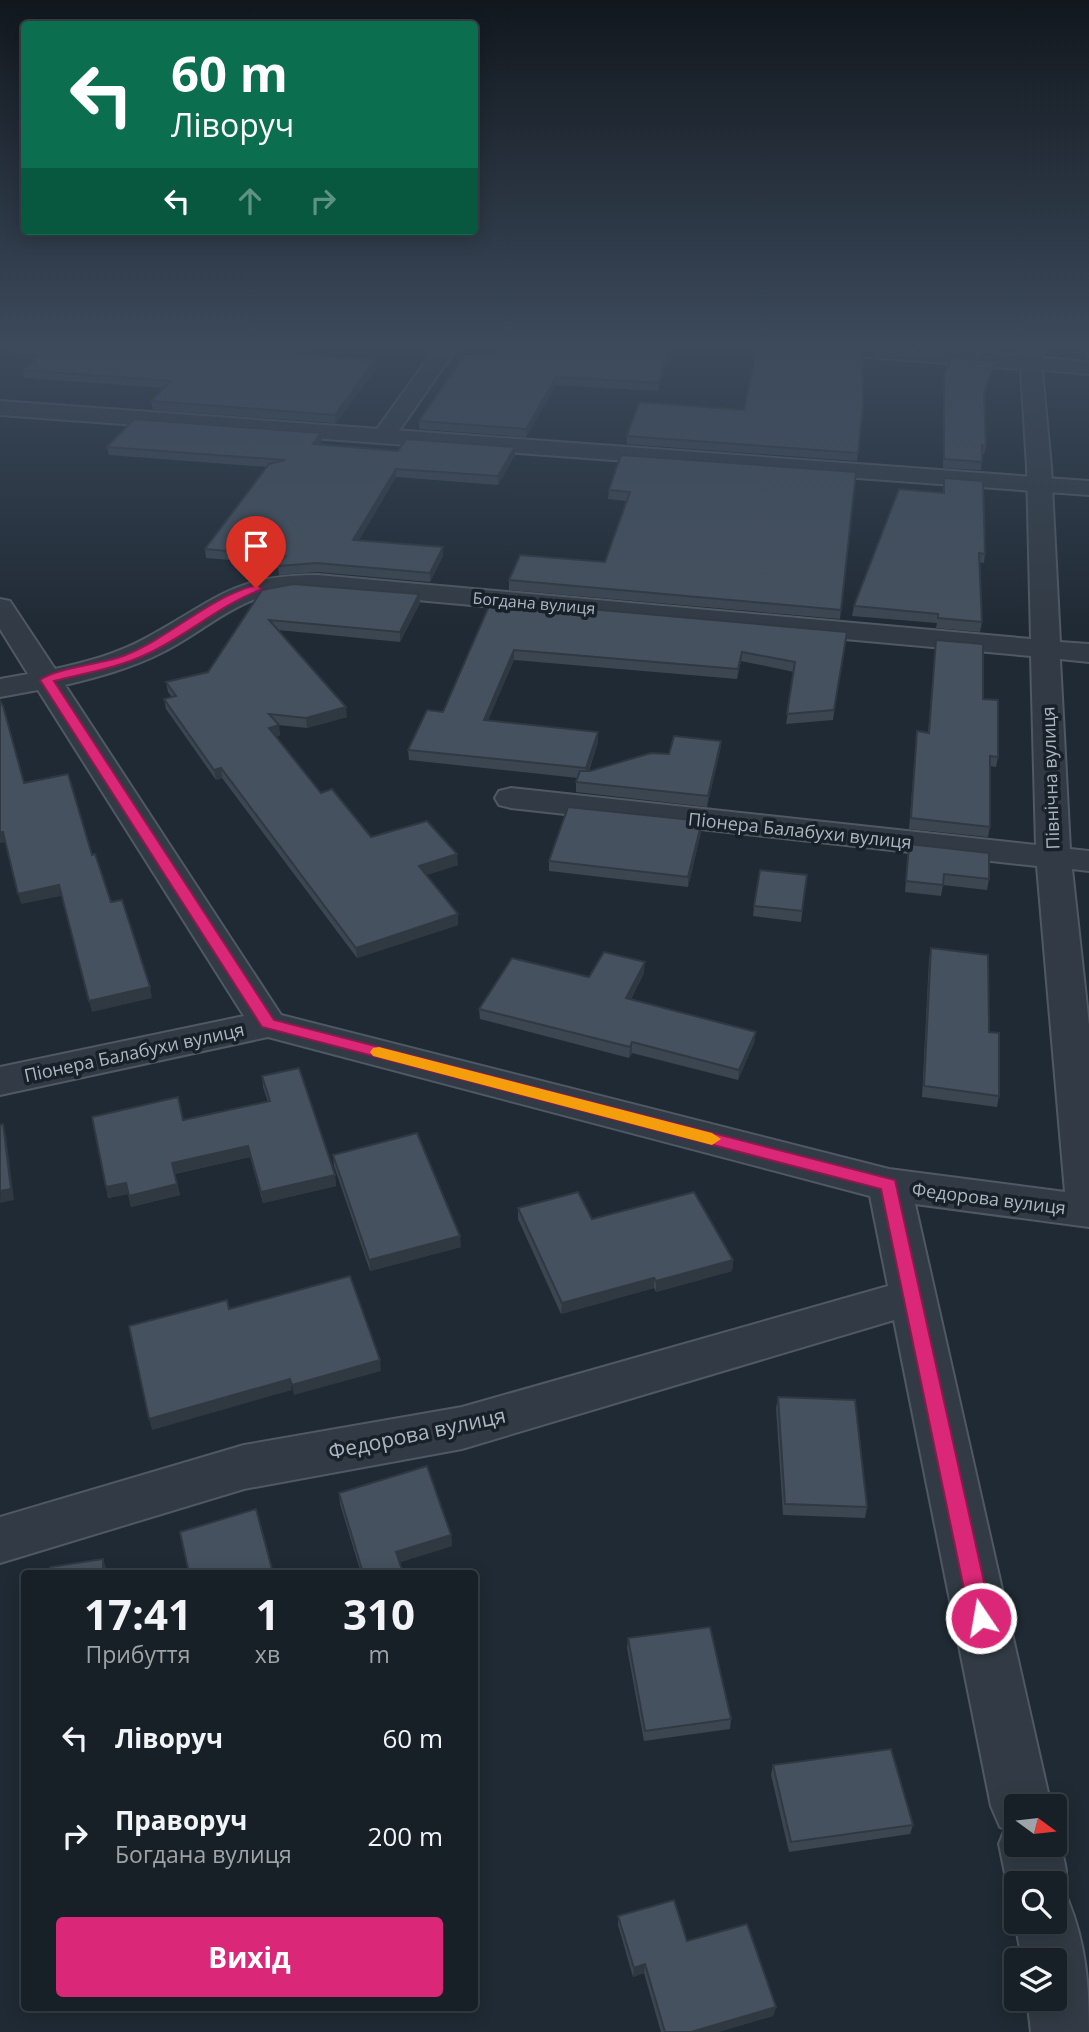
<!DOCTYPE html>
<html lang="uk">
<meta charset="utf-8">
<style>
body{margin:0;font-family:"Open Sans",sans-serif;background:#242d33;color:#f1f3f6;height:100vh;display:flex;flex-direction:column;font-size:26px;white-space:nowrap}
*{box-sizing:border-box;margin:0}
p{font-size:23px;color:#9ea3a7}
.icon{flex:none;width:38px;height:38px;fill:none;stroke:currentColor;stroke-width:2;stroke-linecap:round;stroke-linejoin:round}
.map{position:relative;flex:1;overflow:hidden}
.drawer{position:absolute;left:21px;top:1570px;width:457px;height:441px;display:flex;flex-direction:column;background:#172027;border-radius:7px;box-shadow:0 4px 18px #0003,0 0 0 2px #363e44}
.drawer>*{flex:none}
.banner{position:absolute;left:21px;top:21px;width:457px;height:214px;border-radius:7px;box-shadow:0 4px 18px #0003,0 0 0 2px #363e44;background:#0b6e4f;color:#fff;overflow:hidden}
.needle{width:46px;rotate:105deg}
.fabs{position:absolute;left:1004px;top:1794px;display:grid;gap:14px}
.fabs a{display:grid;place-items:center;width:63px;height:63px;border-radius:7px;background:#172027;box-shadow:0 4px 18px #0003,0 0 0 2px #363e44;font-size:35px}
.pin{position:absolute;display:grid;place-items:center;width:60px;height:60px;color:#fff;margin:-72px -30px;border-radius:50% 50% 50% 0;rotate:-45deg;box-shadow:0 0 7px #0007}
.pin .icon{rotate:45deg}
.me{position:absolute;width:77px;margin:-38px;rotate:348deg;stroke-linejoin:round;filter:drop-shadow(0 0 5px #0008)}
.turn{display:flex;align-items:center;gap:24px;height:147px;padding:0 35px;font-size:32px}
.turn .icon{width:91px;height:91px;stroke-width:2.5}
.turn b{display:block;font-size:49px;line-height:60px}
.lanes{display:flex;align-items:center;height:66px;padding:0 35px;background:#0003;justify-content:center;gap:35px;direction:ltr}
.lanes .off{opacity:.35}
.eta{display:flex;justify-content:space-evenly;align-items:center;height:119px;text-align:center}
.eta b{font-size:42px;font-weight:700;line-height:49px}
.primary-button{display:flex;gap:14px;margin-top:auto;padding:14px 35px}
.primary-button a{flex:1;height:80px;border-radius:7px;background:#db2777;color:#fff;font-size:28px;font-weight:700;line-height:80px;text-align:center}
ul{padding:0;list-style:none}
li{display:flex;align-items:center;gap:21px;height:98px;padding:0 35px}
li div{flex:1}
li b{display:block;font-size:26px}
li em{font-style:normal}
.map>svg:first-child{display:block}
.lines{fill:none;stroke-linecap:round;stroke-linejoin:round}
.minor-casing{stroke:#505963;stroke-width:4}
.tertiary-casing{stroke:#505963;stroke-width:4}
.minor{fill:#323b45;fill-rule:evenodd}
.tertiary{fill:#323b45;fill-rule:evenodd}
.wall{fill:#3b4651}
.shaded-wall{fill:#303942}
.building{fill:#45515e;stroke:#303942;stroke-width:2}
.route{fill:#db2777;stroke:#8e194d;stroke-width:2}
.slow{fill:#f59e0b}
.labels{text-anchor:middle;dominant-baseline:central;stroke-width:7;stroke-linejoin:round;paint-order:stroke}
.far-street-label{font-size:16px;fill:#acb6c2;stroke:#182129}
.street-label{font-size:18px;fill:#acb6c2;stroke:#182129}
.near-street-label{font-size:21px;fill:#acb6c2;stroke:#182129}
</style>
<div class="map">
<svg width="1089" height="2032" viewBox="0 0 1089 2032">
<rect width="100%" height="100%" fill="#1f2a34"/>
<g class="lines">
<!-- minor casing -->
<g class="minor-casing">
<path id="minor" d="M439 343H460L392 441H376L372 436Z
M759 343H875L1021 356 1022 343H1042V358L1089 362V374L1042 370 1051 467 1060 642 1089 644V662L1060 659 1070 849 1089 851V871L1072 869 1089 1025V1227L915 1204 1051 1806H1017V1844H1055V1835C1064 1855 1071 1877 1062 1898L1068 1900C1086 1944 1089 1985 1089 2032H1031L1027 1998H1055V1960H1022L1015 1922 1017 1918V1922H1055V1883H1017V1905L1007 1883 999 1844 1005 1829 1000 1827 991 1806 894 1320 462 1449 244 1489 0 1563V1517L244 1445 462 1407 888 1286 870 1196 268 1037 0 1095V1067L244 1016 38 690 0 697V679L28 674 0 629V599L10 601 55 669C86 662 117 654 146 638 215 601 232 575 318 575L1031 639 1027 467 1021 369 769 349 762 347ZM294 591H318L1031 656 1036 845 511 788 499 791 495 798 499 805 511 808 1037 866 1065 1192 889 1169 281 1015 65 685C98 677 132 668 163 652 207 630 241 593 294 591Z"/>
</g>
<!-- tertiary casing -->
<g class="tertiary-casing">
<path id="tertiary" d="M0 401 1089 481V495L0 415Z"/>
</g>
<!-- minor -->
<use href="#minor" class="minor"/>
<!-- tertiary -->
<use href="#tertiary" class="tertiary"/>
</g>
<!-- wall -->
<path class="wall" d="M312 343 303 355 375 360 376 368 336 423 153 410 151 401 164 388 24 378 23 370 41 355 16 353 14 345Z
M672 343 658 391 556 385 526 437 419 429V421L493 356Z
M957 343H1000L998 351 956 348Z
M1085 343H1089V359L1086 357Z
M995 361 993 369 984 396 986 446 984 454H982L981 470 943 468V383L944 375Z
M863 406 857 461 627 444V436L744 410Z
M322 441 319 445 398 451 515 447V455L498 485 396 477 359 540 443 556 430 582 318 572 279 575 278 566 279 564 206 558 205 549 266 467 109 455 107 447Z
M856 472 840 619 509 590V580L605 562 626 501 608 499 609 490Z
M944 478 985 554 984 563 979 562 982 622 980 632 936 628 937 623 852 616 854 606 943 493Z
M262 590 419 594 420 603 400 642 278 630 347 717 307 728 278 725 280 735 276 737 321 793 371 837 458 865 426 875 458 925 357 958 222 778 216 780 166 709 164 699 172 697 168 692 166 682 208 672Z
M489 606 847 632 833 720 786 724 794 672 741 661 737 679 514 660 488 720 598 732V742L589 771 669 754 721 741 720 751 707 807 576 792V782L578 778 409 760 408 750 443 712Z
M936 640 983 699 998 757 996 767 990 766V827L988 837 909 829 916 741 917 731 928 732Z
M701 832 688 887 549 871V861Z
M909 844 989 879 987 890 943 885 941 896 905 892Z
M807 875 801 922 753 916 754 906Z
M931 948 989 1032 999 1096 997 1107 922 1097 929 959Z
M644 973 631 999 756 1032 754 1043 738 1080 632 1053 629 1058 480 1019 479 1009 589 977Z
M262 1076 335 1175 336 1186 263 1203 250 1157 175 1174 180 1195 131 1207 128 1194 108 1198 106 1187 183 1120 268 1102 263 1087Z
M333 1155 461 1247 370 1271 334 1166Z
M518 1208 592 1219 733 1260 732 1271 656 1292 654 1288 561 1314 518 1219Z
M778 1397 867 1507 865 1518 783 1515 776 1408Z
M339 1493 451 1535 452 1546 400 1562 403 1573H361L340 1504Z
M628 1638 731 1719 730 1729 644 1741 627 1648Z
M773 1765 913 1825 910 1834 789 1852 771 1775Z
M618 1916 687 1941 776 2007 773 2016 718 2032H661L644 1973 633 1977 618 1925Z"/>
<!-- shaded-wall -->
<path class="shaded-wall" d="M305 343H312L298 362 297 354Z
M670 343H672L658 391 659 383Z
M375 360 376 368 336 423 335 415Z
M995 361 993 369 983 401 984 393Z
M556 377V385L526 437V429Z
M321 433 322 441 313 453V444Z
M515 447V455L498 485V476Z
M396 469V477L354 549 353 540Z
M443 547V556L430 582V573Z
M419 594 420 603 400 642V632Z
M514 650V660L484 730V720Z
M742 652 741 661 737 679 738 669Z
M346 707 347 717 307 728 306 718Z
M279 725 280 735 270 738 269 728Z
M598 732V742L586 778V768Z
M721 741 720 751 707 807 708 796Z
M221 768 222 778 216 780 214 770Z
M702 821 701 832 688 887V877Z
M0 832H3L6 842 0 843Z
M457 854 458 865 420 877 419 866Z
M59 885 61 896 21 904 18 894Z
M458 914V925L357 958 356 948Z
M645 962 644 973 626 1008V998Z
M150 987 152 998 92 1012 89 1001Z
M756 1032 754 1043 738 1080 739 1070Z
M632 1042V1053L629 1058 630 1047Z
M3 1124 6 1135 14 1200 0 1203Z
M248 1146 250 1157 174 1174 172 1163Z
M335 1175 336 1186 263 1203 261 1192Z
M126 1183 128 1194 108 1198 106 1187Z
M177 1184 180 1195 131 1207 129 1196Z
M460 1236 461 1247 370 1271 369 1260Z
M733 1260 732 1271 656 1292V1281Z
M654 1278V1288L561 1314 562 1303Z
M380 1360 381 1371 294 1395 292 1385Z
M290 1379 292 1390 152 1430 149 1419Z
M451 1535 452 1546 398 1563 396 1552Z
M103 1559 107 1570V1573H103Z
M645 1964 644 1973 633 1977 634 1968Z
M776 2007 773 2016 718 2032H691Z"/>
<!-- building -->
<path class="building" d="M16 343H305L297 354 375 360 335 415 151 401 171 381 23 370 49 347 14 345Z
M501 343H670L659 383 556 377 526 429 419 421 465 354 493 356Z
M758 343 863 351V406L858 453 627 436 639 402 744 410Z
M951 358 995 361 984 393 986 446 982 445V462L944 459V375Z
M134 419 321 433 313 444 398 451 406 439 515 447 498 476 396 469 353 540 443 547 430 573 317 563 278 566 285 556 205 549 269 464 285 460 107 447Z
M621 455 856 472 841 610 509 580 520 555 605 562 630 492 609 490Z
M944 478 983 481 985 554 979 553 982 622 938 618V614L854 606 899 489 944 493Z
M293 584 419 594 400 632 269 620 346 707 306 718 269 714 279 725 269 728 321 793 332 789 371 837 427 821 457 854 419 866 458 914 356 948 221 768 214 770 164 699 176 696 166 682 208 672 262 590Z
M500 601 847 632 834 710 787 714 795 662 742 652 738 669 514 650 484 720 598 732 586 768 408 750 427 710 443 712 489 606 498 607Z
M936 640 983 644V699L998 700V757L990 756V827L911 818 917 731 929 733Z
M0 701 3 706 24 783 68 774 92 855 95 854 111 902 122 900 150 987 89 1001 59 885 18 894 3 832H0Z
M674 736 721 741 708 796 576 782 580 771H590L651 753 669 754Z
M568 807 702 821 688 877 549 861Z
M909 844 989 853V879L944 874 943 885 906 881Z
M760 870 807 875 802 911 754 906Z
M931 948 988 955 989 1032 999 1033V1096L924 1086Z
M604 952 645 962 626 998 756 1032 739 1070 632 1042 630 1047 479 1009 512 958 589 977Z
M299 1068 335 1175 261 1192 248 1146 172 1163 177 1184 129 1196 126 1183 106 1187 92 1117 178 1097 183 1120 270 1101 262 1076Z
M3 1124 11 1189 0 1191V1125Z
M417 1133 460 1236 369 1260 333 1155Z
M578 1192 592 1219 694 1192 733 1260 656 1281 654 1278 562 1303 518 1208Z
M350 1276 380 1360 292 1385 290 1379 149 1419 129 1326 227 1300 229 1309Z
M778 1397 855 1400 867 1507 785 1504Z
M427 1466 451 1535 396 1552 403 1573H363L339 1493Z
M256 1509 273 1573H189L180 1532Z
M103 1559V1573H50V1567Z
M710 1627 731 1719 645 1731 628 1638Z
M891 1749 913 1825 791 1842 773 1765Z
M674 1900 687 1941 747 1924 776 2007 691 2032H665L645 1964 634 1968 618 1916Z"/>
<!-- sky -->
<linearGradient id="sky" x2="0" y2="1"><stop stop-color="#11171d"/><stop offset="0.55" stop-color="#3c4a5c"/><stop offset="1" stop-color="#3c4a5c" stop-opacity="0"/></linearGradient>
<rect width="1089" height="628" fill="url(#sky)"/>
<!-- route -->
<path class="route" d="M256 585 261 588 260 590C219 606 186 636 147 654 118 668 85 673 54 681L274 1020 895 1180 992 1618 989 1626 981 1629 973 1626 970 1618 881 1189 262 1027 40 680C55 668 102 664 123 656 170 638 207 598 256 585Z"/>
<!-- slow -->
<path class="slow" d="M379 1047 712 1133 721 1139 712 1145 373 1056 370 1052 373 1048Z"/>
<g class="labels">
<!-- far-street labels -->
<g class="far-street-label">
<text transform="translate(534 603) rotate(5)">Богдана вулиця</text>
</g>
<!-- street labels -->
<g class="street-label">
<text transform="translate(1050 778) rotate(-92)">Північна вулиця</text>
<text transform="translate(800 830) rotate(6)">Піонера Балабухи вулиця</text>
<text transform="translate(134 1052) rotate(-12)">Піонера Балабухи вулиця</text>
<text transform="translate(989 1198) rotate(7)">Федорова вулиця</text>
</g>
<!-- near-street labels -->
<g class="near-street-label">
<text transform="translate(417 1433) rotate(-12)">Федорова вулиця</text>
</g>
</g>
</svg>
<div class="fabs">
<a><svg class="needle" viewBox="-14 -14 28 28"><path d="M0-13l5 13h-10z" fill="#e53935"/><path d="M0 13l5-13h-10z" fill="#9ea3a7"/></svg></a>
<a><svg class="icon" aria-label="search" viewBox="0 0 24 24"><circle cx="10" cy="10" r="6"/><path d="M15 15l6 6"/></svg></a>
<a><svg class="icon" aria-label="layers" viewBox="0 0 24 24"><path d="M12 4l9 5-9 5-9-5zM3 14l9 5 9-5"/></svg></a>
</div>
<div class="pin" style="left:256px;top:588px;background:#d93025"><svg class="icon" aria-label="arrive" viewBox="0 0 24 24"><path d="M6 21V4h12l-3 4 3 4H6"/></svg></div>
<svg class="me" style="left:981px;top:1618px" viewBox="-20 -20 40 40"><circle r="17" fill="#db2777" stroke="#fff" stroke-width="3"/><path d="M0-11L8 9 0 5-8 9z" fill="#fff"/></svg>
<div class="banner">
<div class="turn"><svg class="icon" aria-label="left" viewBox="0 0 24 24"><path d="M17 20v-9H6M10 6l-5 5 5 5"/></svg><div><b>60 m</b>Ліворуч</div></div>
<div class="lanes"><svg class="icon" aria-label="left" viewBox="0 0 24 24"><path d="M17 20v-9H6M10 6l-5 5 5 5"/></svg><svg class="icon off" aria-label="ahead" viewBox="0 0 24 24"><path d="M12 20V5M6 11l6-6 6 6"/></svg><svg class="icon off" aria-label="right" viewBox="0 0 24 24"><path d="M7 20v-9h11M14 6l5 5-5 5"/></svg></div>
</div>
<section class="drawer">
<div class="eta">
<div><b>17:41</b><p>Прибуття</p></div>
<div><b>1</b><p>хв</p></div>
<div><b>310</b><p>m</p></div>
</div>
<ul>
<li><svg class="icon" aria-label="left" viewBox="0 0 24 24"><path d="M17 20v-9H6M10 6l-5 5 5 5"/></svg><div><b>Ліворуч</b></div><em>60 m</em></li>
<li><svg class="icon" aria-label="right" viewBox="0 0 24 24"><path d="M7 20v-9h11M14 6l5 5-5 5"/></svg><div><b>Праворуч</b><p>Богдана вулиця</p></div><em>200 m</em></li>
</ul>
<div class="primary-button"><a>Вихід</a></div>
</section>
</div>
